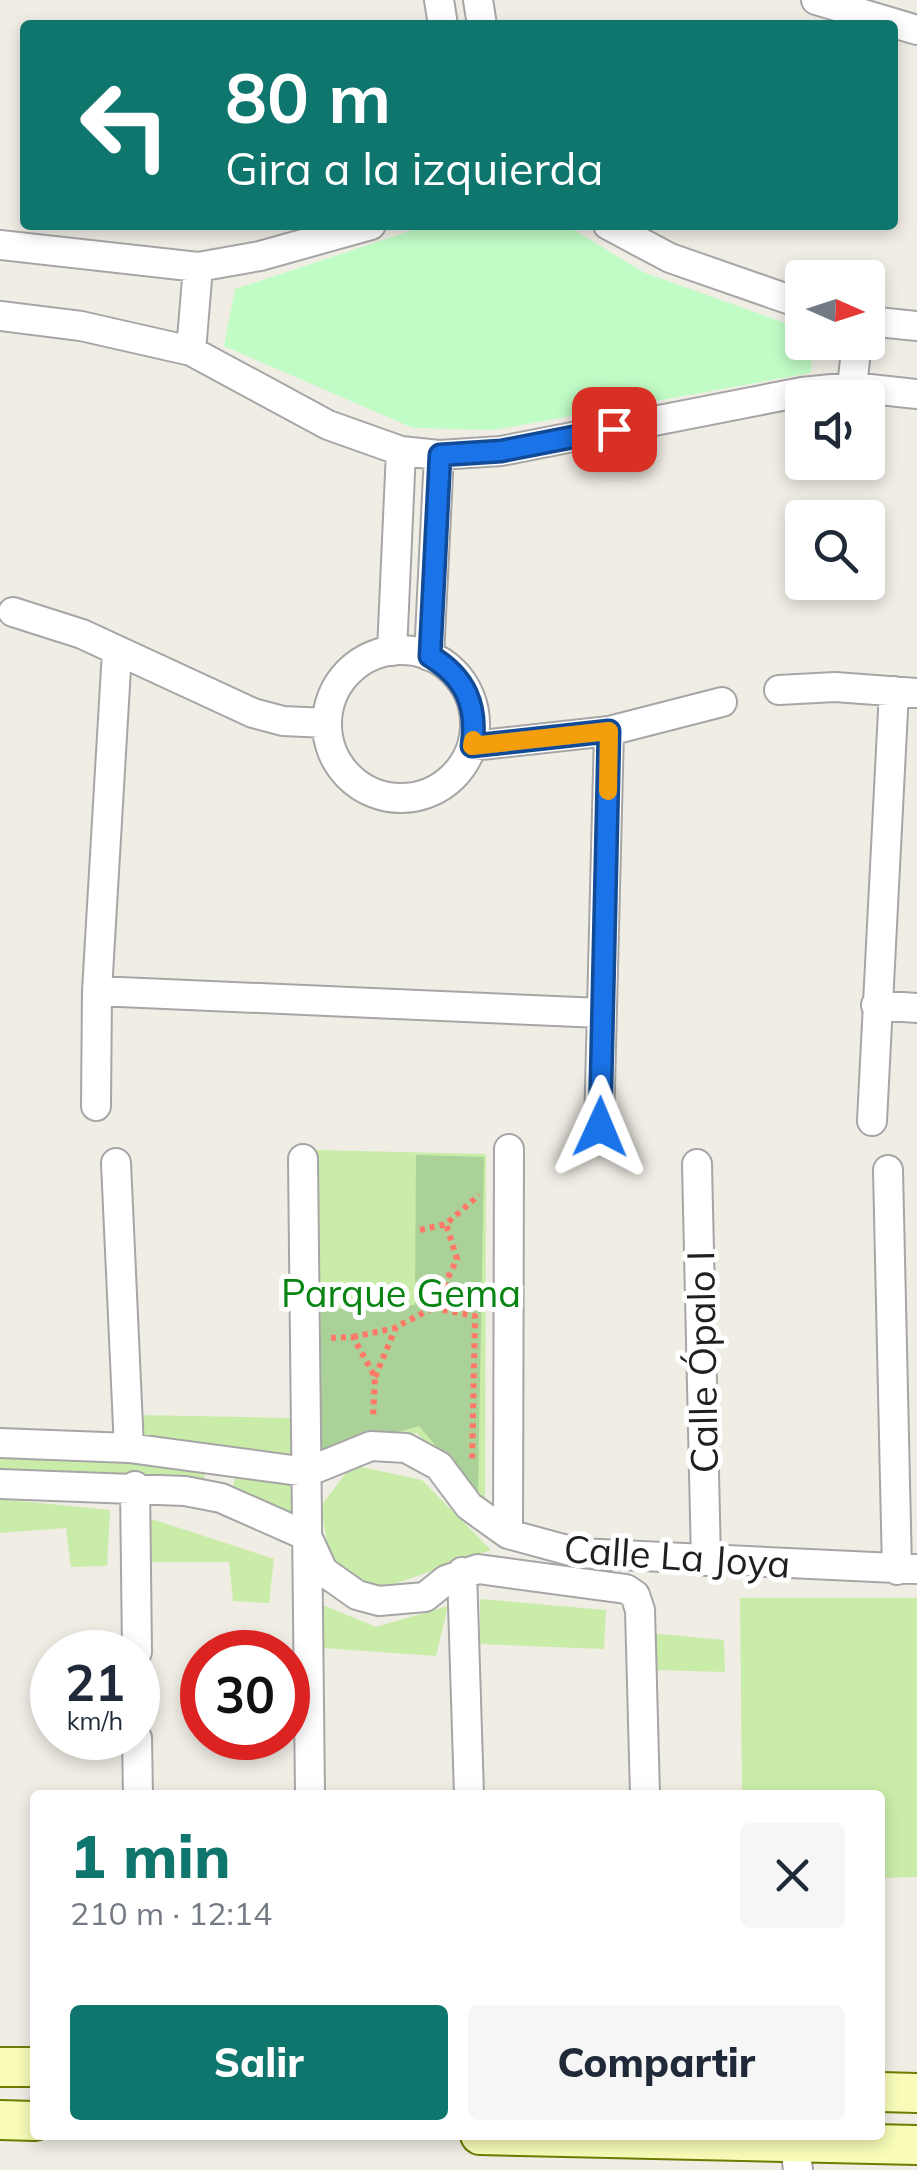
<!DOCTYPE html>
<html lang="es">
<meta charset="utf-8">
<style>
body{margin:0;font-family:Mulish,sans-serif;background:#f6f6f7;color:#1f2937;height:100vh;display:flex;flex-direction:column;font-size:38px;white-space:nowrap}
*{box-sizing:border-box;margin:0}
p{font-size:32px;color:#747a83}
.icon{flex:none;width:55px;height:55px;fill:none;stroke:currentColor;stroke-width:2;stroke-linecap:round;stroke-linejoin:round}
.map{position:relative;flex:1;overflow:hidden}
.drawer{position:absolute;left:30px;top:1790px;width:855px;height:350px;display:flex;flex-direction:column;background:#fff;border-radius:10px;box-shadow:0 5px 15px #0003}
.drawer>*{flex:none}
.banner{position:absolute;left:20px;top:20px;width:878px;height:210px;border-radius:10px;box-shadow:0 5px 15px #0003;background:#0f766e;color:#fff;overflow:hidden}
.needle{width:65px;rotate:93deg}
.buttons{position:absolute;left:785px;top:260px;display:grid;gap:20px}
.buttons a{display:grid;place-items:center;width:100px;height:100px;border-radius:10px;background:#fff;box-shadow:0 5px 15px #0003;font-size:50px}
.speed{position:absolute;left:30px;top:1630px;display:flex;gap:20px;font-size:50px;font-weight:700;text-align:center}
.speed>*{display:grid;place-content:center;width:130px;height:130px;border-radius:50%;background:#fff;box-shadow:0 5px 15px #0003;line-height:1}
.speed small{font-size:25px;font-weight:400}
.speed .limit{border:15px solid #d22;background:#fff;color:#111}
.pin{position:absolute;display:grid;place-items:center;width:85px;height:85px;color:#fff;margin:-42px;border-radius:20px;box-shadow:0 5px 15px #0006}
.me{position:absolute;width:110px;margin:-55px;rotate:1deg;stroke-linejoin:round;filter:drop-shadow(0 0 8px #0008)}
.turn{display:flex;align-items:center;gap:35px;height:210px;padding:0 40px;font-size:45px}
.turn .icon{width:130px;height:130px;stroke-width:2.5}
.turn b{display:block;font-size:70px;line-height:85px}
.round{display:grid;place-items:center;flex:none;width:105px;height:105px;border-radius:10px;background:#f6f6f7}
.summary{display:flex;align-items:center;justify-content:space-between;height:170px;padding:0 40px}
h1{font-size:60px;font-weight:800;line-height:75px;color:#0f766e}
.cta{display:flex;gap:20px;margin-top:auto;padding:20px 40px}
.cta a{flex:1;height:115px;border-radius:10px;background:#0f766e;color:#fff;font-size:40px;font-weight:800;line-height:115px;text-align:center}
.cta a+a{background:#f6f6f7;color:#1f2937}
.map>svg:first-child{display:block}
.grass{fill:#caeca9}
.forest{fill:#a9d198}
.park{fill:#c1fcc6}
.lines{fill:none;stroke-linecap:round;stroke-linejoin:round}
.street-casing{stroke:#a6a6a6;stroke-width:32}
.secondary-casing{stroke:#6e7c00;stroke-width:42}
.path{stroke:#ff7868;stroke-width:6;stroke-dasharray:5 5;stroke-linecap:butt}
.street{stroke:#fff;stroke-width:28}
.secondary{stroke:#f8fcb8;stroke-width:38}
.route-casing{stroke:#114b97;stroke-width:25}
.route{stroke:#1a73e8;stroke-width:18}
.slow{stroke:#f59e0b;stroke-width:18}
.labels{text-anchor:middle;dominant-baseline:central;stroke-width:10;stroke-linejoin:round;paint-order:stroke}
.park-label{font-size:38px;fill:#078412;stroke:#fff}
.street-label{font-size:38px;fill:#1f1f1f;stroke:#fff}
</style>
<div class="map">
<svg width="917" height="2170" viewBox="0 0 917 2170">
<rect width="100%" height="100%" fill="#f0ede5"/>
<!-- grass -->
<path class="grass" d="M316 1150 486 1154 485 1510 417 1433 318 1457Z
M140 1415 291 1418 296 1461 140 1440Z
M0 1449 206 1466 203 1487 0 1470Z
M352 1465 422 1480 491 1550 375 1591 331 1567 321 1506Z
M237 1472 290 1484 296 1524 231 1492Z
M0 1499 110 1510 107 1566 71 1567 66 1528 0 1533Z
M146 1517 274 1559 269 1603 233 1601 229 1562H147Z
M740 1598H917V1877L880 1878V1795H742Z
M480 1599 606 1610 604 1649 480 1644Z
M323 1605 376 1627 448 1606 436 1656 322 1648Z
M650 1633 724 1640 725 1672 655 1670Z"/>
<!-- forest -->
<path class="forest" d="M416 1155 484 1157 478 1495 419 1426 321 1453V1310L415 1305Z"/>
<!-- park -->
<path class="park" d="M428 225H566L643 272 802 329V342L812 343 811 373 494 430 413 428 224 346 235 289Z"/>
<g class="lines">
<!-- street casing -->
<g class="street-casing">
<path id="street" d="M439 0 443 25
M478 0 482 25
M816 0 917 30
M608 225 670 258 802 304
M0 245 198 267 260 256 371 225
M0 316 81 326 191 351 328 425 401 451 439 455 501 451 802 392 852 387 917 394
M868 321 917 326
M191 351 198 267
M852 387 857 342
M13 612 82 634 253 713 283 721 327 723
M327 724a74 74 0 1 1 148 0a74 74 0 1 1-148 0Z
M392 651 401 451
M429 656 439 455
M779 690 835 687 917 693
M472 746 609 731 722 702
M97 991 601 1013
M876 1005 917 1008
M96 1106 97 991 117 651
M872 1121 894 691
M599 1127 609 731
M303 1159 310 1795
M116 1163 129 1448
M697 1164 706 1561
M888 1170 897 1570
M0 1443 129 1448 307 1472 371 1446 406 1448 439 1466 469 1506 508 1534 578 1553 917 1569
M0 1484 185 1491 221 1498 307 1536 323 1571 357 1595 379 1601 425 1597 446 1580 478 1569 626 1589 635 1595 640 1610 645 1795
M135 1486 137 1652
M508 1534 509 1149
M462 1572 469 1795
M137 1738 138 1795
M794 2135 798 2170"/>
</g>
<!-- secondary casing -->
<g class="secondary-casing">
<path id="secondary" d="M0 2067H35
M880 2092 917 2093
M0 2120 35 2121
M480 2135 917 2145"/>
</g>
<!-- path -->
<path class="path" d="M420 1230 446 1224 479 1195
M433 1308 475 1316 472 1462
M353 1337 395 1328
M331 1338 353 1337 375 1377 373 1416
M375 1377 396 1327 433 1308 457 1259 446 1224"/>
<!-- street -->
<use href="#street" class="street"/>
<!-- secondary -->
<use href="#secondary" class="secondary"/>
</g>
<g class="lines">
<!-- route casing -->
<g class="route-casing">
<path id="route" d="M600 1127 609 731 472 746C478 705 465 677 430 656L440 455 501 451 614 429"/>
</g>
<!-- route -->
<use href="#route" class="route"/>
<!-- slow -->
<path class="slow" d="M473 740 472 746 609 731 608 791"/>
</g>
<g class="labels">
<!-- park labels -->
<g class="park-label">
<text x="401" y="1293">Parque Gema</text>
</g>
<!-- street labels -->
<g class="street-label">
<text transform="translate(702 1362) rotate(-91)">Calle Ópalo I</text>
<text transform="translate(677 1556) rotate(4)">Calle La Joya</text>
</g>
</g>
</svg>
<div class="buttons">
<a><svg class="needle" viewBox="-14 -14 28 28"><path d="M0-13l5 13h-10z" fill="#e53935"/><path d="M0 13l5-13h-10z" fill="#747a83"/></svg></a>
<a><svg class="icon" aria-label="sound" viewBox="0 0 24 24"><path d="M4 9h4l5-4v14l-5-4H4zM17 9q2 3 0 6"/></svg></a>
<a><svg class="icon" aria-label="search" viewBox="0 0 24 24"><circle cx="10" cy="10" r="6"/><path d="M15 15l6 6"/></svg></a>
</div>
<div class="speed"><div>21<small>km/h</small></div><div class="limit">30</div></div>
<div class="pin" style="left:614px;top:429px;background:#d93025"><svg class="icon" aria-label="arrive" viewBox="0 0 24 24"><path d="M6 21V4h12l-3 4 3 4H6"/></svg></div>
<svg class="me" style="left:600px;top:1127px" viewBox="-20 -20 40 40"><path d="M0-17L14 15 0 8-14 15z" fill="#1a73e8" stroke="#fff" stroke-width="4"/></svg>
<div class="banner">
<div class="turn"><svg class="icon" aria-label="left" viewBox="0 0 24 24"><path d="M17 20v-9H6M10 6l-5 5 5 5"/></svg><div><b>80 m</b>Gira a la izquierda</div></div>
</div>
<section class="drawer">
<div class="summary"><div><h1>1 min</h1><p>210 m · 12:14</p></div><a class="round"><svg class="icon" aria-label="close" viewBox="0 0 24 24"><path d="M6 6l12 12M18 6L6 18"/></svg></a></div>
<div class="cta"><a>Salir</a><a>Compartir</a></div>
</section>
</div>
